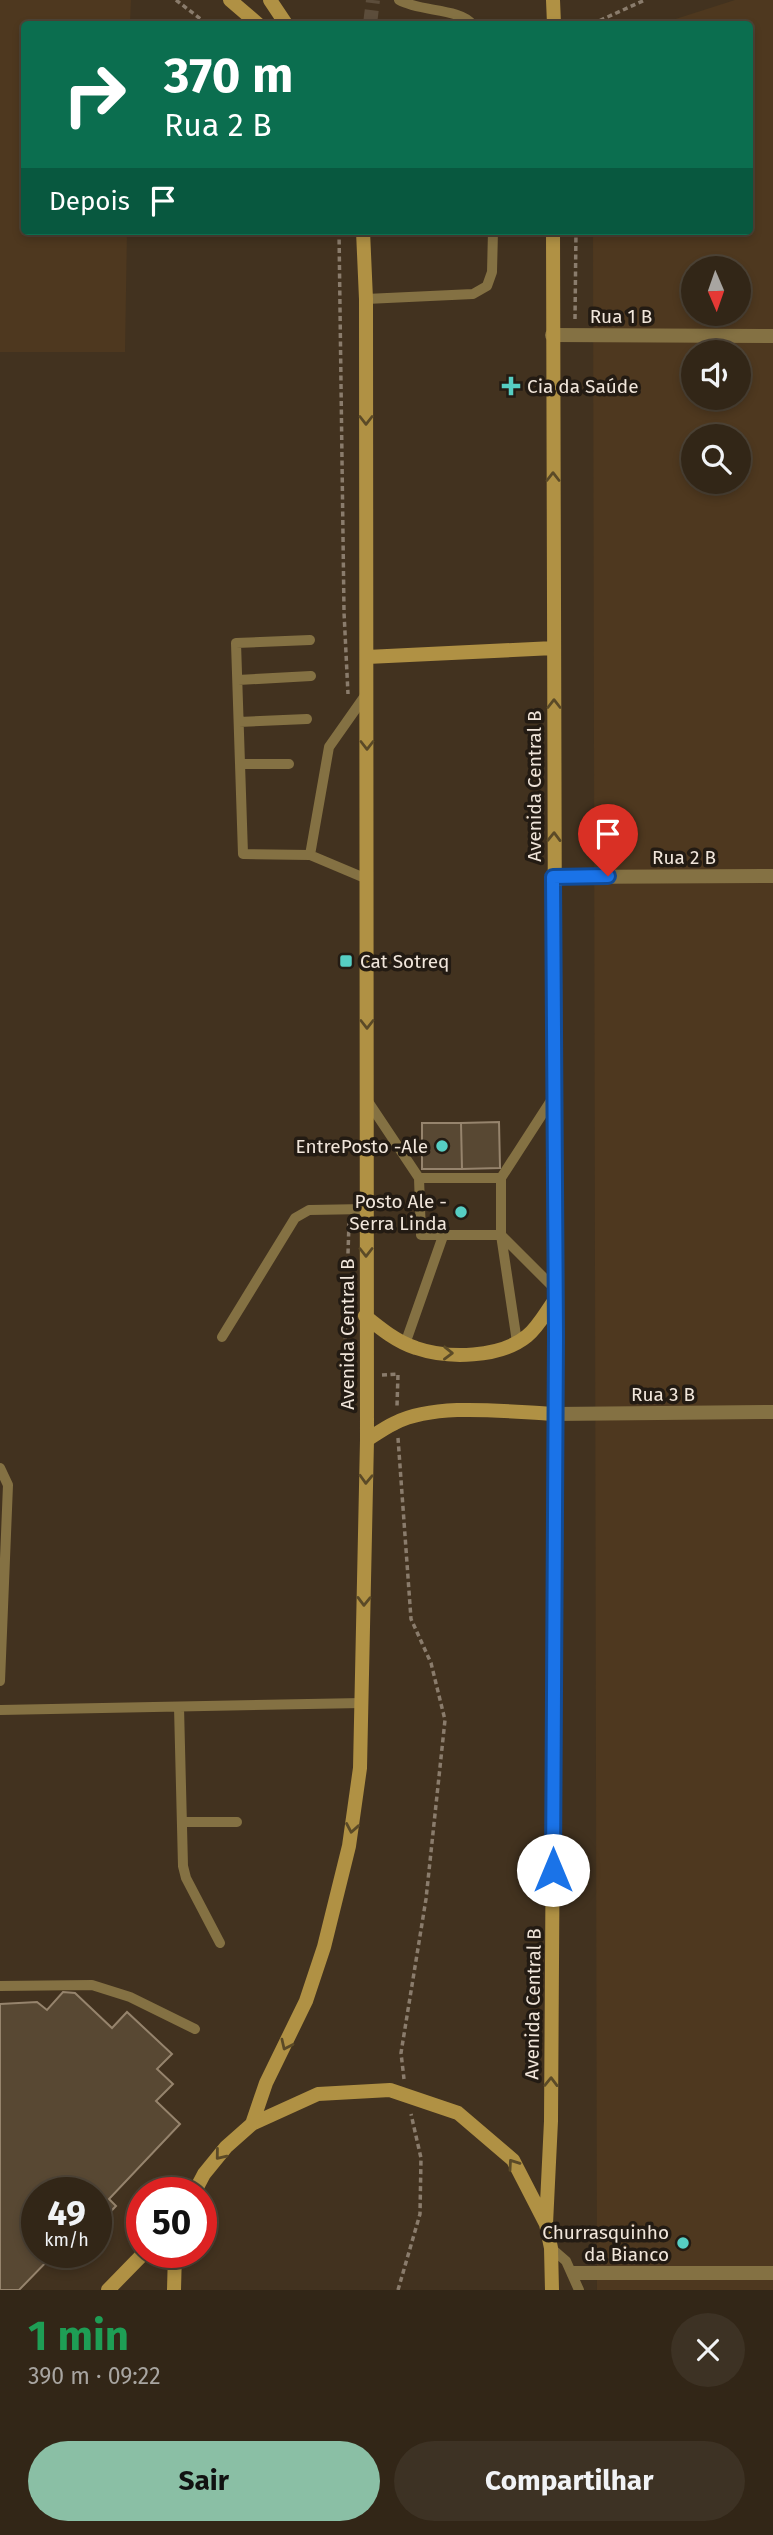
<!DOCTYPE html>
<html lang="pt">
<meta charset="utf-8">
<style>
body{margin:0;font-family:"Fira Sans",sans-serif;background:#3d3224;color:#f1f3f6;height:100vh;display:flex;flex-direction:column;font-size:26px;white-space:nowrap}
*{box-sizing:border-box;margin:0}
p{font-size:23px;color:#a8a5a1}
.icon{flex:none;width:38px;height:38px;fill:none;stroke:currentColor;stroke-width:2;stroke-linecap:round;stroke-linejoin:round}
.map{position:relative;height:2290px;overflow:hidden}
.side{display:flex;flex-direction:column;background:#322617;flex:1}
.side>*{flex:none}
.banner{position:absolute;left:21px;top:21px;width:732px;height:214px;border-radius:7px;box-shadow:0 4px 10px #0003,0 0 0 2px #4d4336;background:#0b6e4f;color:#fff;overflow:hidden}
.needle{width:46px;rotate:178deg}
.tools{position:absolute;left:681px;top:256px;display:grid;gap:14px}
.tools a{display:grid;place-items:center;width:70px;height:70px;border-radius:50%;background:#322617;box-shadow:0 4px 10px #0003,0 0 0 2px #4d4336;font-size:35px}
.speed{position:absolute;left:21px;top:2177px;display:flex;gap:14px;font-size:35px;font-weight:700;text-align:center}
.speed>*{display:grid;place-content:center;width:91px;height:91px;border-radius:50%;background:#322617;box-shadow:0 4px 10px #0003,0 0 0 2px #4d4336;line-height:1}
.speed small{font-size:18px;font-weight:400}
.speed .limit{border:10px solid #d22;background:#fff;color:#111}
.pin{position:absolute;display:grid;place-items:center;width:60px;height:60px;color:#fff;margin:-72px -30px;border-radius:50% 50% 50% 0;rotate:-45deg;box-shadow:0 0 7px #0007}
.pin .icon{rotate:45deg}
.me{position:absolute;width:77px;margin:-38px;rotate:0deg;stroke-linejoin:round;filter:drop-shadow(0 0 5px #0008)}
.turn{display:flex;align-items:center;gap:24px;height:147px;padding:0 28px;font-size:32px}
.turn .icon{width:91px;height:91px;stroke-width:2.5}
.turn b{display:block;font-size:49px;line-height:60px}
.then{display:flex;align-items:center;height:66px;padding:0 28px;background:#0003;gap:14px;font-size:26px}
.round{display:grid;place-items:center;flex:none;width:74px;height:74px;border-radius:37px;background:#3d3224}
.summary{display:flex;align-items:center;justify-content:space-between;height:119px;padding:0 28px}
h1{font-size:42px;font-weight:700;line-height:52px;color:#1e9e55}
.cta{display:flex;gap:14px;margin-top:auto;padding:14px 28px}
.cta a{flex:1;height:80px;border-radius:42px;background:#8abfa5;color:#111;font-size:28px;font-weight:700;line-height:80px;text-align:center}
.cta a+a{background:#3d3224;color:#f1f3f6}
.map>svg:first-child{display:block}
.built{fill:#4e381f;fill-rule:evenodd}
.building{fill:#584833;stroke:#96846d;stroke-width:2}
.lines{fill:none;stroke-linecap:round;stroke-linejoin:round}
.secondary-tunnel{stroke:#5c4d3b;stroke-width:14;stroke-dasharray:14 7;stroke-linecap:butt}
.path{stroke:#8a7c6c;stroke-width:3.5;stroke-dasharray:5 3.5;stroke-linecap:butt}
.lane{stroke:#847143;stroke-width:10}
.street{stroke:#847143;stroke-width:14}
.secondary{stroke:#b09144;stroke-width:14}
.oneway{stroke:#5b4a27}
.route-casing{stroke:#114b97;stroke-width:18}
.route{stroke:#1a73e8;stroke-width:12}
.poi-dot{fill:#56cec3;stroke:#231b13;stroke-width:2.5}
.labels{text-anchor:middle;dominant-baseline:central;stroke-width:7;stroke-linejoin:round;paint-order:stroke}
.street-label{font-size:19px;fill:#f1e6db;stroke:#231b13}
.poi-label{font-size:19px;fill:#f1e6db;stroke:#231b13;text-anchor:end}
</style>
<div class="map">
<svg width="773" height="2290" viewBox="0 0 773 2290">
<rect width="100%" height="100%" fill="#42321f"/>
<!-- built -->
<path class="built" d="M0 0H131L130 24H24V231H127L125 352H0Z
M735 0H773V2290H597L593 231H749V24H660ZM693 268H738V313H693ZM693 352H738V397H693ZM693 436H738V481H693Z"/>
<!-- building -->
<path class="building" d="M499 1122 500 1168 462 1169 461 1123Z
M422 1123H461L462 1169H422Z
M63 1992 75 1993 112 2028 127 2012 172 2054 157 2069 173 2084 156 2101 180 2124 109 2199 116 2206 96 2227V2193H37V2252H56L19 2290H0V2004L37 2002 47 2010Z"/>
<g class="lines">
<!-- secondary-tunnel -->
<path class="secondary-tunnel" d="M370 24 373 0"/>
<!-- path -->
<path class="path" d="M176 0 207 24
M592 24 645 0
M339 231 344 612 348 694
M575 319 576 231
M349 1223 344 1374 353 1375
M382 1375 398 1374 397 1406
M398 1438 411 1619 431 1663 445 1720 426 1899 401 2053 404 2079
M398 2290 420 2214 421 2158 411 2114"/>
<!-- lane -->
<path class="lane" d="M399 0C420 12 459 8 472 24
M360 24H384
M366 299 473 294 487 286 492 272 493 231
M238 680 311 676
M367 693 329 747 310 855 367 879
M239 722 307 719
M240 764H289
M310 855 243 854 236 643 310 640
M367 1100 419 1178H501L554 1096
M419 1178 421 1235H501L554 1288
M501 1178V1235L517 1342
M222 1337 295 1218 309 1210 366 1209
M405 1344 443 1236
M0 1468 8 1485 0 1681
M179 1707 183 1866 186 1878 220 1943
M0 1710 362 1703
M182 1822H237
M0 1986 92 1985 130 1997 195 2029
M551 2248 566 2261 579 2290"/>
<!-- street -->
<path class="street" d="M552 335 773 336
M553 877 773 876
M554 1414 773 1412
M574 2273H773"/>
<!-- secondary -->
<path class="secondary" d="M230 0 258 24
M270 0 286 24
M553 0 554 24
M367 657 554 648
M365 1316C381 1329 397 1342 416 1348 448 1359 500 1358 527 1336 538 1327 546 1312 554 1301
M367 1440C376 1434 386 1427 395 1423 437 1402 507 1412 554 1414
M252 2124 266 2083 306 2001 324 1947 349 1846 360 1768 367 1440 366 299 363 231
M194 2193 204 2174 226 2147 252 2124 318 2094 390 2090 458 2113 513 2160 546 2224 551 2248 552 2290
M546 2224 551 2121 556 1336 553 231
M108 2290 145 2252
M174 2290 175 2252"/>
</g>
<!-- one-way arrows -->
<defs><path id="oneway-chevron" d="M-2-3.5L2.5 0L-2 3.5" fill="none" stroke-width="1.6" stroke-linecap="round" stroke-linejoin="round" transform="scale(1.75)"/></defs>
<g class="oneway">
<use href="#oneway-chevron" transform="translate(366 420) rotate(90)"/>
<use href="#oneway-chevron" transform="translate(553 477) rotate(-90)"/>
<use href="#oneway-chevron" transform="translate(554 704) rotate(-90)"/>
<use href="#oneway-chevron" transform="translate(367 745) rotate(90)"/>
<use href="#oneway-chevron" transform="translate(554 837) rotate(-89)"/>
<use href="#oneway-chevron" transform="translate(367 1024) rotate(90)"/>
<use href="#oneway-chevron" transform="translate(366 1252) rotate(90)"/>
<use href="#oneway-chevron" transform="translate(448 1353) rotate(1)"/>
<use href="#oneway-chevron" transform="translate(366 1479) rotate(92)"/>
<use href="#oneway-chevron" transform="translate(364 1601) rotate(91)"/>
<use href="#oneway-chevron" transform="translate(352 1828) rotate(100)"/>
<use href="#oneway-chevron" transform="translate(286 2045) rotate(115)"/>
<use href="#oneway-chevron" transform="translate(551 2082) rotate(-89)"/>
<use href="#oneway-chevron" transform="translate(220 2155) rotate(129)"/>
<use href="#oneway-chevron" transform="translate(513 2164) rotate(-125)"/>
</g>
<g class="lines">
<!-- route casing -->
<g class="route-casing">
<path id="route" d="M553 1870 556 1336 553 877 608 876"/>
</g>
<!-- route -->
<use href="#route" class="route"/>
</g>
<!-- markers -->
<g class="poi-dot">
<path d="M507.5 375.5h7v7h7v7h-7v7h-7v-7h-7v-7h7z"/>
<rect x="339" y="954" width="14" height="14" rx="3.5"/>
<circle cx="442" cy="1146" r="7"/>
<circle cx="461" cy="1212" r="7"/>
<circle cx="683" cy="2243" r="7"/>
</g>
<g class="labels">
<!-- street labels -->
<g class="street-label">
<text x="621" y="316">Rua 1 B</text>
<text transform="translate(534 786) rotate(-90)">Avenida Central B</text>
<text x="684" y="857">Rua 2 B</text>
<text transform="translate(347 1334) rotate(-90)">Avenida Central B</text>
<text x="663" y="1394">Rua 3 B</text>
<text transform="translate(533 2004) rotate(-89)">Avenida Central B</text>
</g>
<!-- poi labels -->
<g class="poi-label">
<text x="527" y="386" text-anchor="start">Cia da Saúde</text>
<text x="360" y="961" text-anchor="start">Cat Sotreq</text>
<text x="428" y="1146">EntrePosto -Ale</text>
<text x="447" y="1201">Posto Ale -<tspan x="447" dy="22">Serra Linda</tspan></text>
<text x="669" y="2232">Churrasquinho<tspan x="669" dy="22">da Bianco</tspan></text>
</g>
</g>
</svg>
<div class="tools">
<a><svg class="needle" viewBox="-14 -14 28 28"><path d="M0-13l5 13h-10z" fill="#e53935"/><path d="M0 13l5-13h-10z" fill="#a8a5a1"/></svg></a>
<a><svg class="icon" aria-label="sound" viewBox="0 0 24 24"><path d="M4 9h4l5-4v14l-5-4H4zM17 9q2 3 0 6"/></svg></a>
<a><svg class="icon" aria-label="search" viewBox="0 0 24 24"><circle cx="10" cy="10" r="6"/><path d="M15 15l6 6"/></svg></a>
</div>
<div class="speed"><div>49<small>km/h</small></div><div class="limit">50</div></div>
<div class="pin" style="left:608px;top:876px;background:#d93025"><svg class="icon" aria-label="arrive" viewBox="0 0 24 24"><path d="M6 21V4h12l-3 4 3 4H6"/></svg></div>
<svg class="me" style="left:553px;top:1870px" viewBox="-20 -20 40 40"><circle r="19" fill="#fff"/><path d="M0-13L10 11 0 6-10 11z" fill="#1a73e8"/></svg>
<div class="banner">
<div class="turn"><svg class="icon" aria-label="right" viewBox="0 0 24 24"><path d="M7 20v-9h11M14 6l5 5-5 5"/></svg><div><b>370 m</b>Rua 2 B</div></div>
<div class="then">Depois<svg class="icon" aria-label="arrive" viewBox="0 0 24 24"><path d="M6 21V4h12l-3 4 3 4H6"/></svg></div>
</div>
</div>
<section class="side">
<div class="summary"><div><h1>1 min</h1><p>390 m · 09:22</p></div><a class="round"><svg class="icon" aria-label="close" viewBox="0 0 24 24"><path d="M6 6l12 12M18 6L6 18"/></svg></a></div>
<div class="cta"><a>Sair</a><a>Compartilhar</a></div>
</section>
